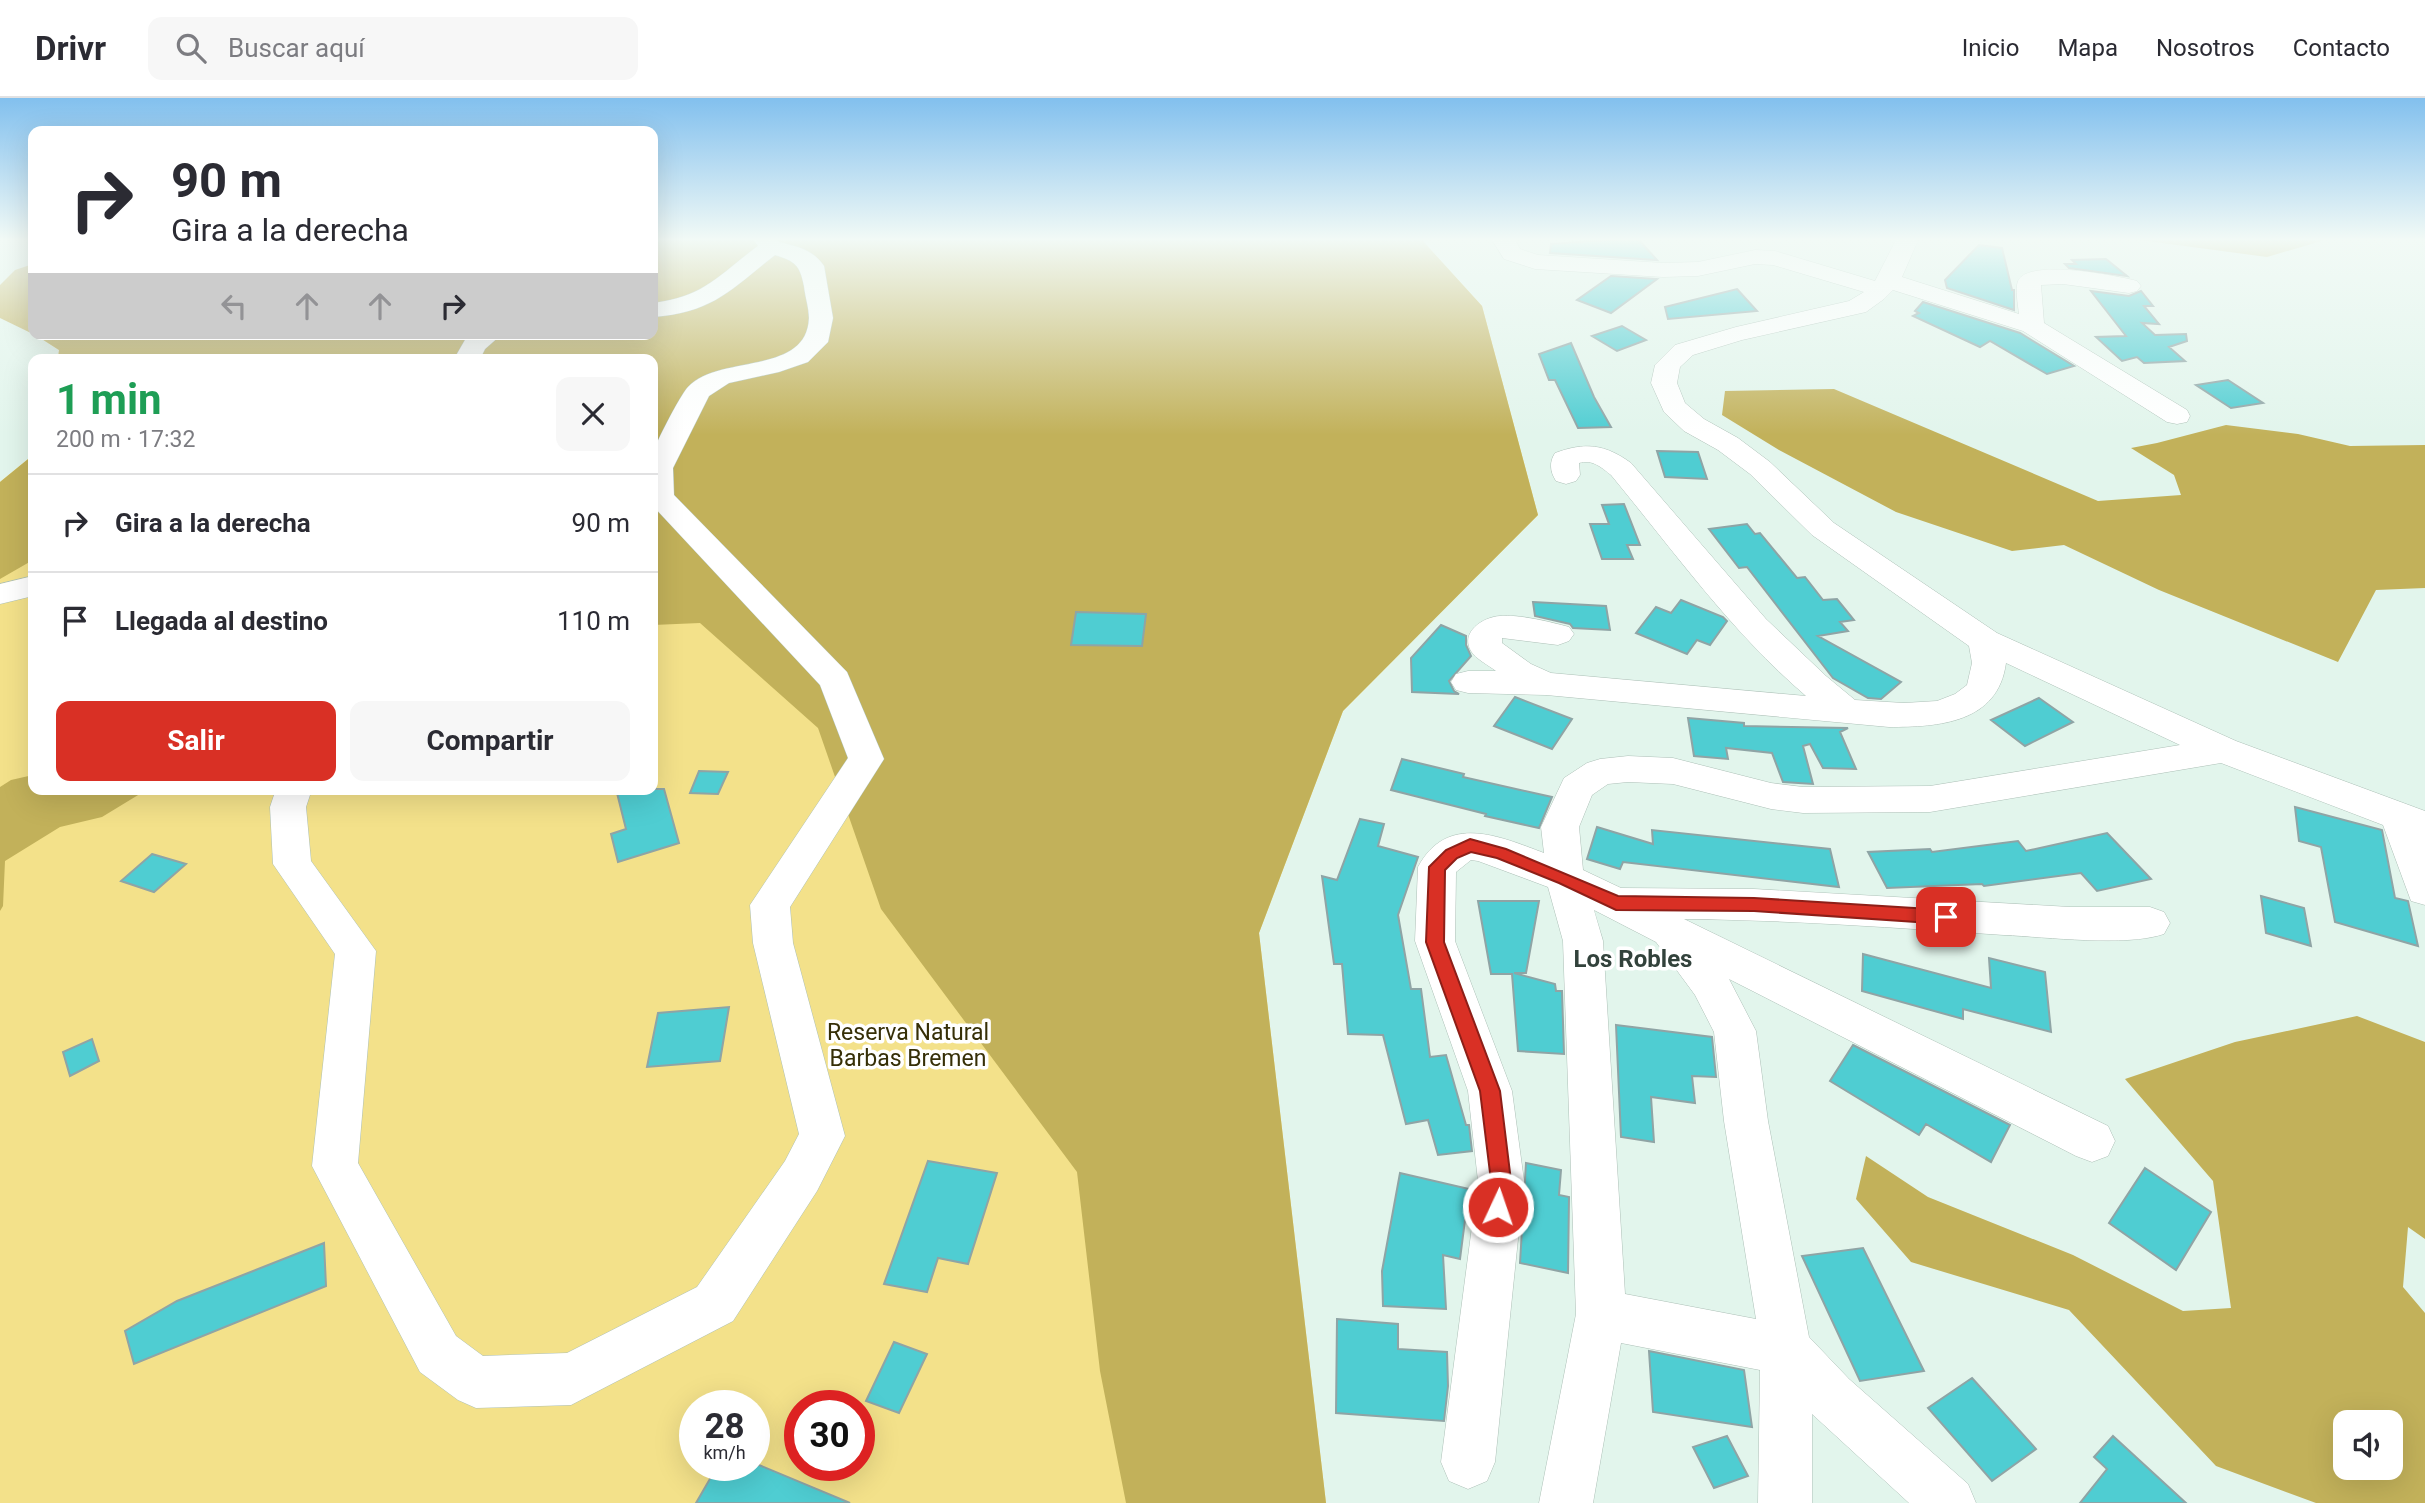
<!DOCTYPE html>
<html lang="es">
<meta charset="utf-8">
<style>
body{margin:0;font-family:Roboto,sans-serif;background:#f7f7f7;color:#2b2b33;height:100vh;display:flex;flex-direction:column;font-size:26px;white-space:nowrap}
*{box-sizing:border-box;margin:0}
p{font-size:23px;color:#7c7c81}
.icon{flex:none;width:38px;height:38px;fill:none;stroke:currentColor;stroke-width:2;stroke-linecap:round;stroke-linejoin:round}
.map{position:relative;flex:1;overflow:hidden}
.details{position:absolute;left:28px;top:256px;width:630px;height:441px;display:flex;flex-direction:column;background:#fff;border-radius:14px;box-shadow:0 7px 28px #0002}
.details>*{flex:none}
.top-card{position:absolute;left:28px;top:28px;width:630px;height:214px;border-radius:14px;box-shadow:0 7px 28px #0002;background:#fff;color:#2b2b33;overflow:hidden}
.controls{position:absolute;left:2333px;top:1312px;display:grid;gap:14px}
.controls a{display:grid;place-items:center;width:70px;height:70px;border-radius:14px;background:#fff;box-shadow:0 7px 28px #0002;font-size:35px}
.speed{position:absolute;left:679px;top:1292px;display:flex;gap:14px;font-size:35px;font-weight:700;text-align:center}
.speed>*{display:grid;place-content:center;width:91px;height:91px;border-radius:50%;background:#fff;box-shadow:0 7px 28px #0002;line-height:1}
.speed small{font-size:18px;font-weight:400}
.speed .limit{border:10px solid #d22;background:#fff;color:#111}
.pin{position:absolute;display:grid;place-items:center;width:60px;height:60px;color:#fff;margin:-30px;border-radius:14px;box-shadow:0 4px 10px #0006}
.me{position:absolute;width:77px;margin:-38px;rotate:3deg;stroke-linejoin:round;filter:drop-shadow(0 0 5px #0008)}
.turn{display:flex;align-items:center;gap:24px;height:147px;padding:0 28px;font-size:32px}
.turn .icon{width:91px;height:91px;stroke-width:2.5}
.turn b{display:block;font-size:49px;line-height:60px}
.lanes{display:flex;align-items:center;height:66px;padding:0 28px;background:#0003;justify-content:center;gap:35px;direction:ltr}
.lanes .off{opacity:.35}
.round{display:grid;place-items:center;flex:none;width:74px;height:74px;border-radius:14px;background:#f7f7f7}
.head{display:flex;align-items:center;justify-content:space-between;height:119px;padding:0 28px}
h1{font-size:42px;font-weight:700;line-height:52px;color:#1e9e55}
.primary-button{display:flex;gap:14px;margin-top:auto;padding:14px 28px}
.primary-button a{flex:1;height:80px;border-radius:14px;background:#d93025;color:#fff;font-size:28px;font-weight:700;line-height:80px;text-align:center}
.primary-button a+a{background:#f7f7f7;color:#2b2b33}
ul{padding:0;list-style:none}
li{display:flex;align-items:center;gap:21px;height:98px;padding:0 28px;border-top:2px solid #e1e1e2}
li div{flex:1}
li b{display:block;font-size:26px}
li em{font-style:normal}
header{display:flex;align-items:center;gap:42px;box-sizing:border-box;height:98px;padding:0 35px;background:#fff;border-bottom:2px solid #e1e1e2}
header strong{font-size:33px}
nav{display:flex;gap:38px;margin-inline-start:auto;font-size:24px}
.search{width:490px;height:63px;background:#f7f7f7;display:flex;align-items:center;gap:18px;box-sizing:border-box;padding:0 24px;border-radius:14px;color:#7c7c81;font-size:26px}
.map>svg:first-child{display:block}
.green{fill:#f3e18a;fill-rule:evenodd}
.forest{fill:#c2b15a;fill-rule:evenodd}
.building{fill:#4fcdd2;stroke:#8fa4a5;stroke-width:2}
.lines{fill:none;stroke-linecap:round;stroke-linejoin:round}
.minor-casing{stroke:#adc0b7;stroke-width:1}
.minor{fill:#fff;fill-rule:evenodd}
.route{fill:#d93025;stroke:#8d1f18;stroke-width:2}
.labels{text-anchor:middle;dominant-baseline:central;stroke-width:7;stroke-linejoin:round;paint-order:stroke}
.park-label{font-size:23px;fill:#362f07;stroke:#fff}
.neighbourhood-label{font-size:24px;font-weight:bold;fill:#32423b;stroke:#fff}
</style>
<header>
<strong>Drivr</strong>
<div class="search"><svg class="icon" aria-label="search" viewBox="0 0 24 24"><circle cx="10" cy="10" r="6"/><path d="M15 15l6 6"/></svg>Buscar aquí</div>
<nav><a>Inicio</a><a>Mapa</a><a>Nosotros</a><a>Contacto</a></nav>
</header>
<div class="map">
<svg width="2425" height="1405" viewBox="0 0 2425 1405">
<rect width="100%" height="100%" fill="#e2f5ec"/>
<!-- green -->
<path class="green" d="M662 141H1421L1482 208 1538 417 1343 613 1259 835 1326 1405H0V384L33 357V691H653V261H58L59 252 34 236H653V148ZM695 1307H754V1367H695ZM800 1307H859V1367H800Z"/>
<!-- forest -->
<path class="forest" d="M662 141H1421L1482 208 1538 417 1343 613 1259 835 1326 1405H1126L1100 1273 1077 1074 881 811 818 630 700 525 653 527V261H58L59 252 34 236H653V148Z
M2132 141H2328L2267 159Z
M33 166V236L0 220V187L15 172Z
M1834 291 2098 403 2181 397 2174 377 2131 350 2157 345 2226 327 2298 336 2350 348 2425 347V490L2376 492 2338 564 2159 492 2064 447 2012 453 1896 414 1779 352 1722 317 1725 293Z
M33 357V462L0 481V384Z
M33 677V691H148L102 719 60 729 5 763 3 808 0 813V689L11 682Z
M2357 918 2425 944V1141L2408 1129 2403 1189 2425 1215V1405H2316L2216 1368 2069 1212 1911 1164 1856 1101 1866 1058 1928 1099 2073 1157 2183 1213 2231 1210 2213 1083 2125 981 2235 944ZM2345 1325H2390V1370H2345Z"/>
<!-- building -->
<path class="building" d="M1621 141H1638L1657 162 1550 155 1551 146Z
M1979 147 2002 150 2012 192H2014V212L1947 190 1945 182Z
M2106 161 2127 178 2069 170 2065 166H2076L2072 162Z
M1611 178 1657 181 1611 215 1577 202Z
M1737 191 1757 213 1668 221 1665 209Z
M2091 193 2129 198 2141 193 2153 208H2144L2159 226 2142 225 2155 237 2186 236 2187 243 2169 249 2185 263 2144 265 2137 259 2122 263 2096 239 2126 238Z
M1923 204 2020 235 2074 268 2047 276 1990 243 1980 249 1913 218 1919 215 1915 213Z
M1622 228 1646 242 1617 253 1592 238Z
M1571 245 1594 299 1611 329 1578 330 1555 282H1549L1539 256Z
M2228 282 2263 305 2231 310 2196 287Z
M1657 353 1698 354 1707 381 1665 379Z
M1624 406 1640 447H1627L1633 461H1602L1590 426H1609L1602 407Z
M1747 426 1755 436 1760 435 1797 480 1805 479 1823 502 1837 501 1854 522 1840 524 1848 533 1818 538 1901 584 1881 601 1868 600 1833 580 1747 469 1739 470 1709 431Z
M1681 502 1723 519 1727 523 1710 547 1697 542 1687 556 1636 535 1656 509 1671 515Z
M1533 504 1606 508 1610 532 1573 530 1570 526 1535 518Z
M1076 514 1146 516 1142 548 1071 547Z
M1441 527 1466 538V547L1471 558 1449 583 1454 593 1459 596 1412 594 1411 560Z
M1515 599 1572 621 1552 651 1494 628Z
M2039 600 2073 624 2025 648 1991 622Z
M1688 620 1744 625V628L1848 630 1840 634 1856 671 1823 670 1810 646 1803 648 1813 686 1783 684 1772 655 1726 650 1728 661 1694 658Z
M1402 661 1464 676 1463 679 1552 699 1539 730 1485 718 1486 716 1391 692Z
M699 673 728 674 718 696 690 695Z
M616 691H664L679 745 618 764 611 736 626 731Z
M2295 709 2382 732 2395 800 2408 803 2418 848 2335 824 2321 749 2299 743Z
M1360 721 1384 726 1378 748 1418 759 1398 817 1411 891H1421L1430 959 1446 957 1466 1027H1469L1472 1053 1438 1057 1428 1022 1406 1026 1383 937 1348 936 1342 866H1334L1322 778 1337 782Z
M1597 729 1653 746 1652 732 1830 751 1839 789 1623 764 1620 771 1587 761Z
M2107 735 2151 781 2097 793 2081 775 1984 788 1982 786 1887 790 1868 754 1930 751 1932 754 2018 743 2026 753Z
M152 756 186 766 154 794 121 783Z
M2261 798 2304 810 2311 848 2266 835Z
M1478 803H1539L1526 875H1514L1555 886 1556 893H1562L1564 956 1518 953 1512 876H1491Z
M1863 856 1991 890 1989 860 2045 874 2051 934 1963 911V921L1862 893Z
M729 909 720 963 647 969 658 915Z
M1616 927 1712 939 1716 979 1692 978 1695 1005 1651 999 1654 1044 1621 1039Z
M92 941 99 963 70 978 63 954Z
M1853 947 2010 1027 1991 1064 1926 1026 1919 1037 1830 983Z
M928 1063 997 1075 968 1166 938 1160 927 1194 884 1186Z
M1526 1065 1561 1072 1559 1097 1569 1099 1568 1175 1520 1165Z
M2145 1070 2211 1114 2176 1172 2109 1125Z
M1400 1075 1469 1091 1460 1161 1443 1157 1446 1211 1383 1208 1382 1173Z
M324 1145 326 1188 134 1266 125 1233 177 1203Z
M1863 1150 1924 1273 1860 1283 1802 1158Z
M1337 1221 1398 1226V1251L1447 1254 1448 1288 1444 1323 1336 1315Z
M894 1244 927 1256 899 1315 866 1303Z
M1649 1253 1744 1272 1752 1329 1653 1314Z
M1972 1280 2036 1351 1992 1383 1928 1310Z
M1727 1338 1748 1378 1714 1390 1693 1349Z
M2113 1338 2186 1405H2080L2107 1371 2094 1359Z
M718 1367H759L850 1405H696Z"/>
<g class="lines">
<!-- minor casing -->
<g class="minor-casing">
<path id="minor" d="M753 140H776L779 144C798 149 812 151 824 168L833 220 828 244 808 264 779 274 729 285 709 298 673 370 674 397 847 574 884 661 790 809 793 845 845 1038 817 1093 733 1223 571 1307 476 1310 458 1302 420 1274 312 1068 335 856 273 766 270 709 276 691H312L306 709 311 763 376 853 358 1065 456 1238 483 1258 567 1255 697 1189 785 1063 799 1036 753 845 750 807 848 660 820 587 653 408C653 392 649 371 653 355 655 346 681 296 688 289 718 256 807 278 809 220 809 210 805 198 804 188 800 167 795 163 775 157 730 192 714 214 653 219V205C704 199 719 177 758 148Z
M1491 140H1514L1520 151 1538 157 1663 165 1698 164 1755 152 1775 153 1875 183 1897 140H1919L1902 179 2019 216C2018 207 2015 191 2018 183 2028 160 2118 178 2137 183L2141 188 2137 193 2129 195 2063 186 2041 187 2044 225 2187 312 2190 318 2187 324 2177 326 2167 324 2023 233 1893 192 1884 201 1866 214 1742 242 1693 257 1680 269 1677 285 1685 305 1704 321 1738 340 1770 364 1834 425 1997 535 2236 643 2425 713V807L2411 803 2383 727 2221 665 1930 714 1803 715 1771 711 1673 686 1628 684 1608 686 1592 697 1579 729 1583 772 1621 790 1754 791 2070 809H2150L2164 814 2170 825 2164 836C2126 849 2047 839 2004 837 1898 830 1791 822 1684 821L2108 1028 2115 1043 2108 1058 2092 1064 2076 1058 1729 881 1756 933 1768 1023 1809 1239 1849 1281 1968 1386 1976 1405H1909L1812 1316V1405H1758L1760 1272 1621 1245 1593 1405H1539L1576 1216 1563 843 1548 789 1478 763 1471 762 1456 774 1455 843 1512 993 1524 1083 1495 1364 1487 1383 1468 1391 1449 1383 1441 1364 1478 1083 1468 993 1415 843 1418 769C1447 715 1499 738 1544 755L1541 729 1564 680 1587 665 1600 661 1628 658 1673 660 1771 685 1803 689 1930 688 2180 647 2006 565C1998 625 1939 629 1889 629L1546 597 1468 595 1456 592 1451 584 1456 576 1468 573H1496C1488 567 1476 561 1471 553 1460 534 1483 519 1500 518 1518 516 1551 524 1569 529L1574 536 1569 543 1558 547 1502 540V545L1531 566 1551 575 1806 598C1731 534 1673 452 1611 377 1601 369 1592 361 1579 365L1580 377 1576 383 1566 386 1556 383C1550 374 1549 364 1555 355 1585 344 1605 346 1631 365L1766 521 1826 578 1855 602 1904 605 1937 603 1955 596 1967 587 1972 565 1969 548 1812 437 1750 376 1718 352 1684 333 1664 314 1651 285 1655 267 1675 247 1736 229 1849 203 1864 194 1773 167 1755 166 1698 178 1663 179 1535 171 1504 161ZM1594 812 1656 844 1695 897 1714 934 1724 1023 1756 1221 1625 1196 1603 843Z
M473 236H502L485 251 480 261H454L465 242Z
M33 478V498L0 506V486Z"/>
</g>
<!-- minor -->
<use href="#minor" class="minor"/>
</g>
<!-- sky -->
<linearGradient id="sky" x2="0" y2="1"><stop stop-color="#82c0ee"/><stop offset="0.42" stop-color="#f2faf6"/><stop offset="1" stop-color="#f2faf6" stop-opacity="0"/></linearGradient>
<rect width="2425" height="337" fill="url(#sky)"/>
<!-- route -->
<path class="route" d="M1470 741 1506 751 1618 798 1754 800 1946 812 1952 814 1955 819 1952 824 1946 826 1754 813 1616 812 1559 785 1497 760 1471 754 1457 760 1445 772 1444 844 1500 993 1511 1083 1505 1115 1498 1118 1491 1115 1488 1109 1491 1083 1480 993 1426 844 1429 769 1446 752Z"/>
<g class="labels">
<!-- park labels -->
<g class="park-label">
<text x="908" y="934">Reserva Natural<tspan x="908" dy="26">Barbas Bremen</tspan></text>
</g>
<!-- neighbourhood labels -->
<g class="neighbourhood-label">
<text x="1633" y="861">Los Robles</text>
</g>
</g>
</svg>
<div class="controls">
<a><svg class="icon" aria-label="sound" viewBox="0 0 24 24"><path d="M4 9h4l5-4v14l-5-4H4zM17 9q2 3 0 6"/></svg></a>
</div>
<div class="speed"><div>28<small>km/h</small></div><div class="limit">30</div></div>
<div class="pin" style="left:1946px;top:819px;background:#d93025"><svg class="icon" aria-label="arrive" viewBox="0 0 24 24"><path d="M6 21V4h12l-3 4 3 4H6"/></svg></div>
<svg class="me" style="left:1498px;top:1109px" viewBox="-20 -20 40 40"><circle r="17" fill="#d93025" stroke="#fff" stroke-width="3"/><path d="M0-11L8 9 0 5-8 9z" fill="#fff"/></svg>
<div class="top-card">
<div class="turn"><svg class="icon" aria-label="right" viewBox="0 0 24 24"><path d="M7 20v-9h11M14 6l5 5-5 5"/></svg><div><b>90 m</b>Gira a la derecha</div></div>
<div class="lanes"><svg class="icon off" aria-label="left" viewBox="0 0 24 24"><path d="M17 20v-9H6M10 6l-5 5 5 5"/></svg><svg class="icon off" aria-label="ahead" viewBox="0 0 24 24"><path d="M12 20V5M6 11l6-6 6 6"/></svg><svg class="icon off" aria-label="ahead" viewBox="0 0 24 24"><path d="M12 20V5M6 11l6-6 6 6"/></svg><svg class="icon" aria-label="right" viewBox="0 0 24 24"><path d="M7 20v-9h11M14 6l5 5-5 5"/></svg></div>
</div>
<section class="details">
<div class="head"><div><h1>1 min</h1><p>200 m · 17:32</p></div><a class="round"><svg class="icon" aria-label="close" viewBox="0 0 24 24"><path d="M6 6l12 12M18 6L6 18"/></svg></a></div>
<ul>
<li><svg class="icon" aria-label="right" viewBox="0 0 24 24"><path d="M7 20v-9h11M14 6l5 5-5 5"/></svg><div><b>Gira a la derecha</b></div><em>90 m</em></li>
<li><svg class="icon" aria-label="arrive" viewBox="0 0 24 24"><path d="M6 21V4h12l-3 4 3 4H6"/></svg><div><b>Llegada al destino</b></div><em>110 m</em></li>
</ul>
<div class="primary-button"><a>Salir</a><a>Compartir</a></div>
</section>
</div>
